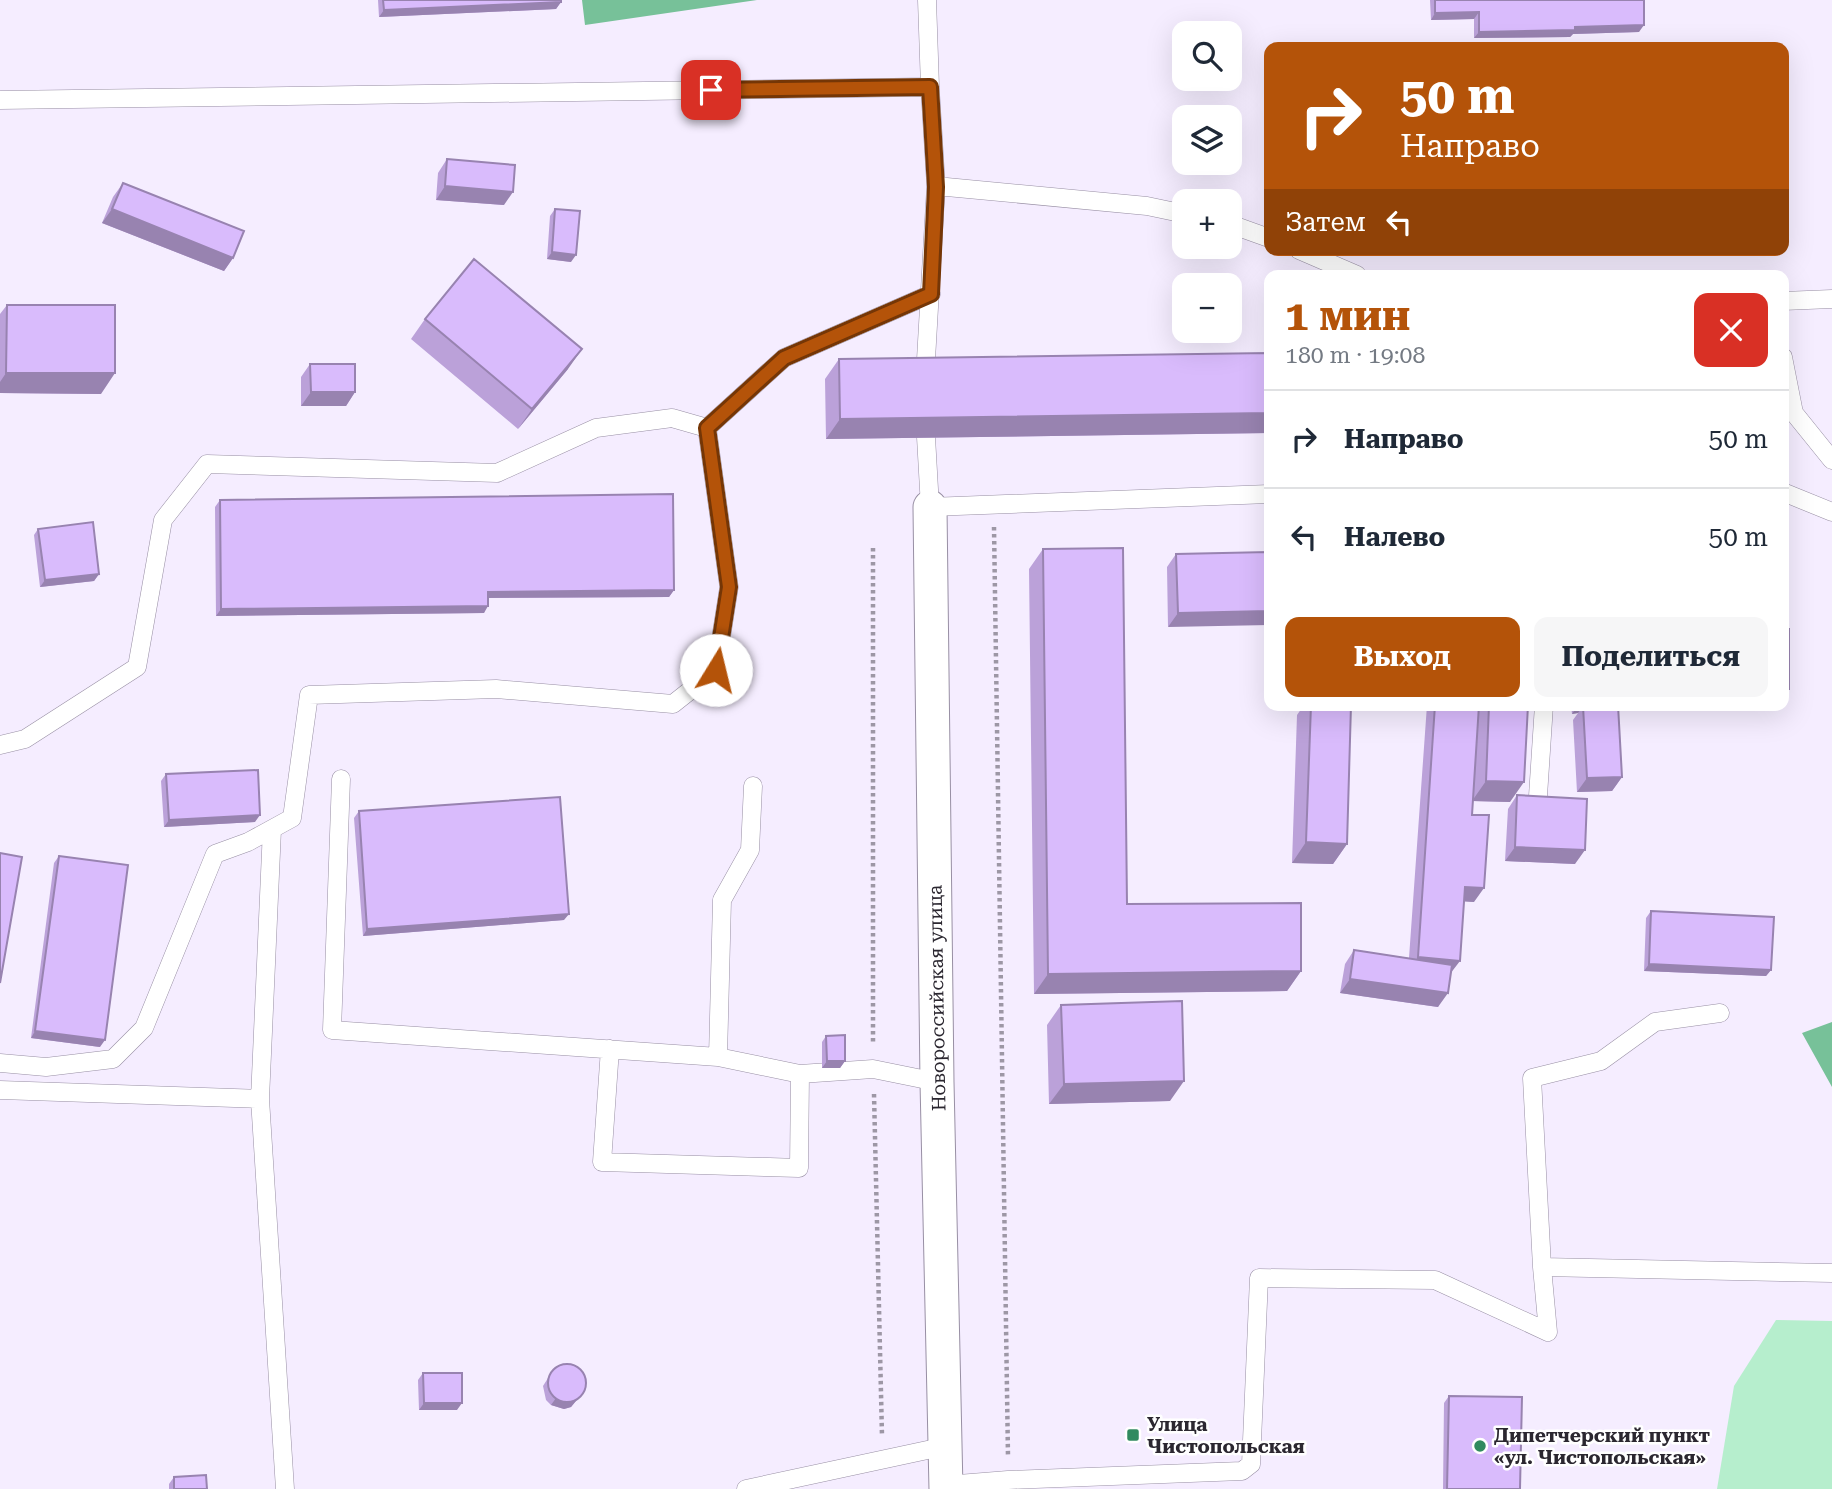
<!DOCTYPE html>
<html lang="ru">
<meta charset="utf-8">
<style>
body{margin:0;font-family:"Roboto Serif",serif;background:#f6f6f7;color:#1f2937;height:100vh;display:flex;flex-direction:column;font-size:26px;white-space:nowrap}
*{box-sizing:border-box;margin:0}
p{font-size:23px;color:#747a83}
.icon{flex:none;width:38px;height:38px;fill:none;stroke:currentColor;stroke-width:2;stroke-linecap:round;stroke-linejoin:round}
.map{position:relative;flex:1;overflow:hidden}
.sheet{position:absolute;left:1264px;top:270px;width:525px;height:441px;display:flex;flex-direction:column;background:#fff;border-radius:14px;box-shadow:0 7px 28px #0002}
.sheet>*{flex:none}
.guide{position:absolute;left:1264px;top:42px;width:525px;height:214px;border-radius:14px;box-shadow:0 7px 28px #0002;background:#b45309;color:#fff;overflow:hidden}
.tools{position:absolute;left:1172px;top:21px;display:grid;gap:14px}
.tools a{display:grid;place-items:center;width:70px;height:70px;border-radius:14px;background:#fff;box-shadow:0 7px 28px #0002;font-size:35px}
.pin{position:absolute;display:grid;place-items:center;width:60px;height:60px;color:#fff;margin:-30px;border-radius:14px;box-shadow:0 4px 10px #0006}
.me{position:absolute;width:77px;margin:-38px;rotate:9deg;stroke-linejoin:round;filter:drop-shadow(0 0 5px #0008)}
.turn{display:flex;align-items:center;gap:24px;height:147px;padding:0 21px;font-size:32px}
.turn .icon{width:91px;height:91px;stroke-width:2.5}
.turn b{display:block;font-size:49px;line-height:60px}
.then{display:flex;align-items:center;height:66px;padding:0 21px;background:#0003;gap:14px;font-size:26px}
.round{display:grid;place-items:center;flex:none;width:74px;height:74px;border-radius:14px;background:#f6f6f7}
.head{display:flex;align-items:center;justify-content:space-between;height:119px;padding:0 21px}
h1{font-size:42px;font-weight:700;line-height:52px;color:#b45309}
.button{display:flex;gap:14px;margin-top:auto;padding:14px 21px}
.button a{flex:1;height:80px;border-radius:14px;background:#b45309;color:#fff;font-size:28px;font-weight:700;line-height:80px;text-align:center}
.button a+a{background:#f6f6f7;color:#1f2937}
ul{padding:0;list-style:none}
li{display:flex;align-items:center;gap:21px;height:98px;padding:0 21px;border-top:2px solid #e0e1e3}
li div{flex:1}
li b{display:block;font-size:26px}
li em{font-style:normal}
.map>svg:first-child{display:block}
.green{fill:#b6eecd}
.forest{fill:#77c199}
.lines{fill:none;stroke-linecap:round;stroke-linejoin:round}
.lane-casing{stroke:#988fa4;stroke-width:19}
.street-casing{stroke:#988fa4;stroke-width:35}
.path{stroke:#9d97a5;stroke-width:4.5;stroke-dasharray:3.5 3.5;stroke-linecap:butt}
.lane{stroke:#fff;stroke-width:18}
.street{stroke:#fff;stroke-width:33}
.wall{fill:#bba1d9}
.shaded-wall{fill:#9883b0}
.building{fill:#d9bbfc;stroke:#9883b0;stroke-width:2}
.route-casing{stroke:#753606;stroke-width:18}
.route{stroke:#b45309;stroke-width:12}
.poi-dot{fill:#308a5f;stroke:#fff;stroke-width:2.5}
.labels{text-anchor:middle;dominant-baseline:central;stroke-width:5;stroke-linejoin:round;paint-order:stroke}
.street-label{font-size:19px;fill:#2b2730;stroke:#fff}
.poi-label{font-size:19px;font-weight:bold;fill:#2b2730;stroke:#fff;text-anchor:start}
</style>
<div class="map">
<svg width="1832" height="1489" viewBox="0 0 1832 1489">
<rect width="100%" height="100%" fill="#f5edff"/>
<!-- green -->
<path class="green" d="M1776 1320 1832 1321V1489H1717L1734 1386Z"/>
<!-- forest -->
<path class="forest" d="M582 0H757L585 25Z
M1832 1022V1087L1802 1033Z"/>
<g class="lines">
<!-- lane casing -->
<g class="lane-casing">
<path id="lane" d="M0 100 930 87
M936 186 1147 206 1185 214
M1230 224 1269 238
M1299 250 1357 275
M1783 301 1832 299
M1783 357 1794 413 1832 460
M925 377 936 186 930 87 927 0
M707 428 784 358 931 294
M926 437 930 507 1269 494
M1783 492 1832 512
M0 745 25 739 137 667 163 520 207 464 497 473 596 428 672 418 707 428 729 587 716 670 673 704 496 689 309 695 292 818 248 842 215 854 144 1028 113 1059 46 1067 0 1063
M341 779 332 1030 718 1057 800 1074 873 1069 937 1082
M1538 796 1544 705
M272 829 260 1099 285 1489
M610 1049 602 1162 799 1168 800 1074
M718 1057 722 900 750 850 753 786
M0 1090 260 1099
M1542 1267 1832 1273
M946 1485 1008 1480 1242 1471 1251 1464 1259 1278 1435 1280 1548 1332 1542 1267 1532 1078 1601 1061 1655 1022 1720 1013
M746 1489 946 1446"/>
</g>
<!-- street casing -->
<g class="street-casing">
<path id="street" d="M930 507 937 1082 946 1489"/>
</g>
<!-- path -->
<path class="path" d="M994 527 1008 1457
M873 548V1044
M874 1094 882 1436"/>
<!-- lane -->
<use href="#lane" class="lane"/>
<!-- street -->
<use href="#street" class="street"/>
</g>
<!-- wall -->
<path class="wall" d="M378 0H561V2L556 9 379 17Z
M1430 0H1644L1639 32 1573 34 1570 37 1474 38V19L1431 20Z
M447 159 504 205 436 200 438 173Z
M123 183 233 258 224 271 102 223 113 197Z
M555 209 571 262 547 259 550 216Z
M7 305 101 394 0 393V314Z
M425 319 568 369 518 429 411 339Z
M1269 353V433L826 439 825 379 839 359Z
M310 364 355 392 346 406H301V377Z
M220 500 674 590 669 597 488 598 484 613 216 616 215 507Z
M38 529 99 574 94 581 40 587 34 535Z
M1043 549 1127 904 1301 971 1287 991 1034 994 1029 569Z
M1269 552 1168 627 1167 567 1176 554Z
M1304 705H1351L1347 844 1333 864 1292 863 1297 715Z
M1427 705H1528L1510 802 1473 801 1472 815 1474 902 1464 901 1451 974 1438 1007 1340 993 1345 964 1354 950 1409 958Z
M1571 705H1618L1622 777 1612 791 1577 792 1573 720 1578 713 1572 714Z
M166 774 255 822 164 827 161 781Z
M1517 795 1575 864 1505 861 1508 809Z
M359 811 564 920 363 936 354 818Z
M59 856 100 1047 31 1038 54 863Z
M1651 911 1771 970 1766 976 1644 971 1646 918Z
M1061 1005 1170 1101 1049 1104 1047 1025Z
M826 1036 845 1061 840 1068H822V1042Z
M555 1367 585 1390 571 1407 564 1409 551 1405 546 1400 543 1386Z
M423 1373 457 1410H419L418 1380Z
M1449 1396 1520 1489H1443L1444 1403Z
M174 1477 207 1489H169V1484Z"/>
<!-- shaded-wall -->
<path class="shaded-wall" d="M561 2 556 9 379 17 384 10Z
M1479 12 1474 19 1431 20 1435 13Z
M1644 25 1639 32 1573 34 1570 37 1474 38 1479 32 1575 27Z
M445 186 513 192 504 205 436 200Z
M112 209 233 258 224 271 102 223Z
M552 252 576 255 571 262 547 259Z
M582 349 568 369 518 429 532 409Z
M6 373H115L101 394 0 393V382Z
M311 392H355L346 406H301Z
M1269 413V433L826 439 840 419Z
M99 574 94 581 40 587 45 580Z
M674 590 669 597 484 598 488 592Z
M488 606 484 613 216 616 221 609Z
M1269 611V625L1168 627 1178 613Z
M1783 689H1789L1783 697Z
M1578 705H1616L1583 706 1578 713 1572 714Z
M1622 777 1612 791 1577 792 1587 778Z
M1486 781 1524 782 1510 802 1472 801Z
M260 815 255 822 164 827 169 820Z
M1306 842 1347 844 1333 864 1292 863Z
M1515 847 1585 850 1575 864 1505 861Z
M1465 887 1484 888 1474 902 1456 901Z
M569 914 564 920 363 936 367 929Z
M1418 957 1460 961 1450 974 1408 971Z
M1649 964 1771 970 1766 976 1644 971Z
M1301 971 1287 991 1034 994 1048 974Z
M1350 979 1448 993 1438 1007 1340 993Z
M35 1031 105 1040 100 1047 31 1038Z
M827 1061H845L840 1068H822Z
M1184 1081 1170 1101 1049 1104 1064 1084Z
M585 1390 571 1407 564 1409 551 1405 556 1398Z
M424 1403H462L457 1410H419Z"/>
<!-- building -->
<path class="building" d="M383 0H561V2L384 10Z
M1435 0H1644V25L1575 27V30L1479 32V12L1435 13Z
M447 159 515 165 513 192 445 186Z
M123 183 244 231 233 258 112 209Z
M555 209 580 211 576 255 552 252Z
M474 259 582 349 532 409 425 319Z
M7 305H115V373H6Z
M1269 353V413L840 419 839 359Z
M310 364H355V392H311Z
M673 494 674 590 488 592V606L221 609 220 500Z
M93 522 99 574 45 580 38 529Z
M1123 548 1127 904 1301 903V971L1048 974 1043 549Z
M1269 552V611L1178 613 1176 554Z
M1783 629H1789V689H1783Z
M1311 705H1351L1347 844 1306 842Z
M1435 705H1479L1472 815H1489L1484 888 1465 887 1460 961 1418 957Z
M1489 705H1528L1524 782 1486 781Z
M1618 705 1622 777 1587 778 1583 706Z
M258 770 260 815 169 820 166 774Z
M1517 795 1587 799 1585 850 1515 847Z
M560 797 569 914 367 929 359 811Z
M0 853 22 857 0 983Z
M59 856 128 865 105 1040 35 1031Z
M1651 911 1774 917 1771 970 1649 964Z
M1354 950 1452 965 1448 993 1350 979Z
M1182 1001 1184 1081 1064 1084 1061 1005Z
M845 1035V1061H827L826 1036Z
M548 1383a19 19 0 1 1 38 0a19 19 0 1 1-38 0Z
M423 1373H462V1403H424Z
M1449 1396 1522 1397 1520 1489H1447Z
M206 1475 207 1489H174V1477Z"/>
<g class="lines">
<!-- route casing -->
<g class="route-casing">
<path id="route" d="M711 90 930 87 936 187 931 294 784 358 707 428 729 587 716 670"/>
</g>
<!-- route -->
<use href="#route" class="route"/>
</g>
<!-- markers -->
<g class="poi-dot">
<rect x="1126" y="1428" width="14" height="14" rx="3.5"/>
<circle cx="1480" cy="1446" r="7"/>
</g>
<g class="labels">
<!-- street labels -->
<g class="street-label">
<text transform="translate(937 998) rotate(-91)">Новороссийская улица</text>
</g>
<!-- poi labels -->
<g class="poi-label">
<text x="1147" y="1424">Улица<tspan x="1147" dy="22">Чистопольская</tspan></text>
<text x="1494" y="1435">Дипетчерский пункт<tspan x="1494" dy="22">«ул. Чистопольская»</tspan></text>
</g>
</g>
</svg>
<div class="tools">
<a><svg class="icon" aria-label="search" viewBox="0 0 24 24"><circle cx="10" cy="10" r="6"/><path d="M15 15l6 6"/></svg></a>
<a><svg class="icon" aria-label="layers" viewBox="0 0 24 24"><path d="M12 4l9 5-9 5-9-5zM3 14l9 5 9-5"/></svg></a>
<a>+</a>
<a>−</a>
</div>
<div class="pin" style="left:711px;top:90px;background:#d93025"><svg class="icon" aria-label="arrive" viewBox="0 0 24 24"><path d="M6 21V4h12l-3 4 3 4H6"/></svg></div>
<svg class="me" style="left:716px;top:670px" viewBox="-20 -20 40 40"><circle r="19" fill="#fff"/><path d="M0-13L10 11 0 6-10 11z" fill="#b45309"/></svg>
<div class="guide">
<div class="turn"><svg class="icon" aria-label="right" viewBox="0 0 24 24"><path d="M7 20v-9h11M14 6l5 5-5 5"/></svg><div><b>50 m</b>Направо</div></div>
<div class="then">Затем<svg class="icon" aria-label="left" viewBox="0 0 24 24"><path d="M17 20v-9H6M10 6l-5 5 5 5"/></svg></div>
</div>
<section class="sheet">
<div class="head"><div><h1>1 мин</h1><p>180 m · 19:08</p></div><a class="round" style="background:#d93025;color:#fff"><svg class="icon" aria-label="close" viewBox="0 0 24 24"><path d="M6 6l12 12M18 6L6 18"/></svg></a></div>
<ul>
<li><svg class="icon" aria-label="right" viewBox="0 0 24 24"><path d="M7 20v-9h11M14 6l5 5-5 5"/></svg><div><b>Направо</b></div><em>50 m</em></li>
<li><svg class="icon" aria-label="left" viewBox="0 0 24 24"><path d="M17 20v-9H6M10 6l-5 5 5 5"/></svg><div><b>Налево</b></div><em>50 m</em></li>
</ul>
<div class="button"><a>Выход</a><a>Поделиться</a></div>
</section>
</div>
